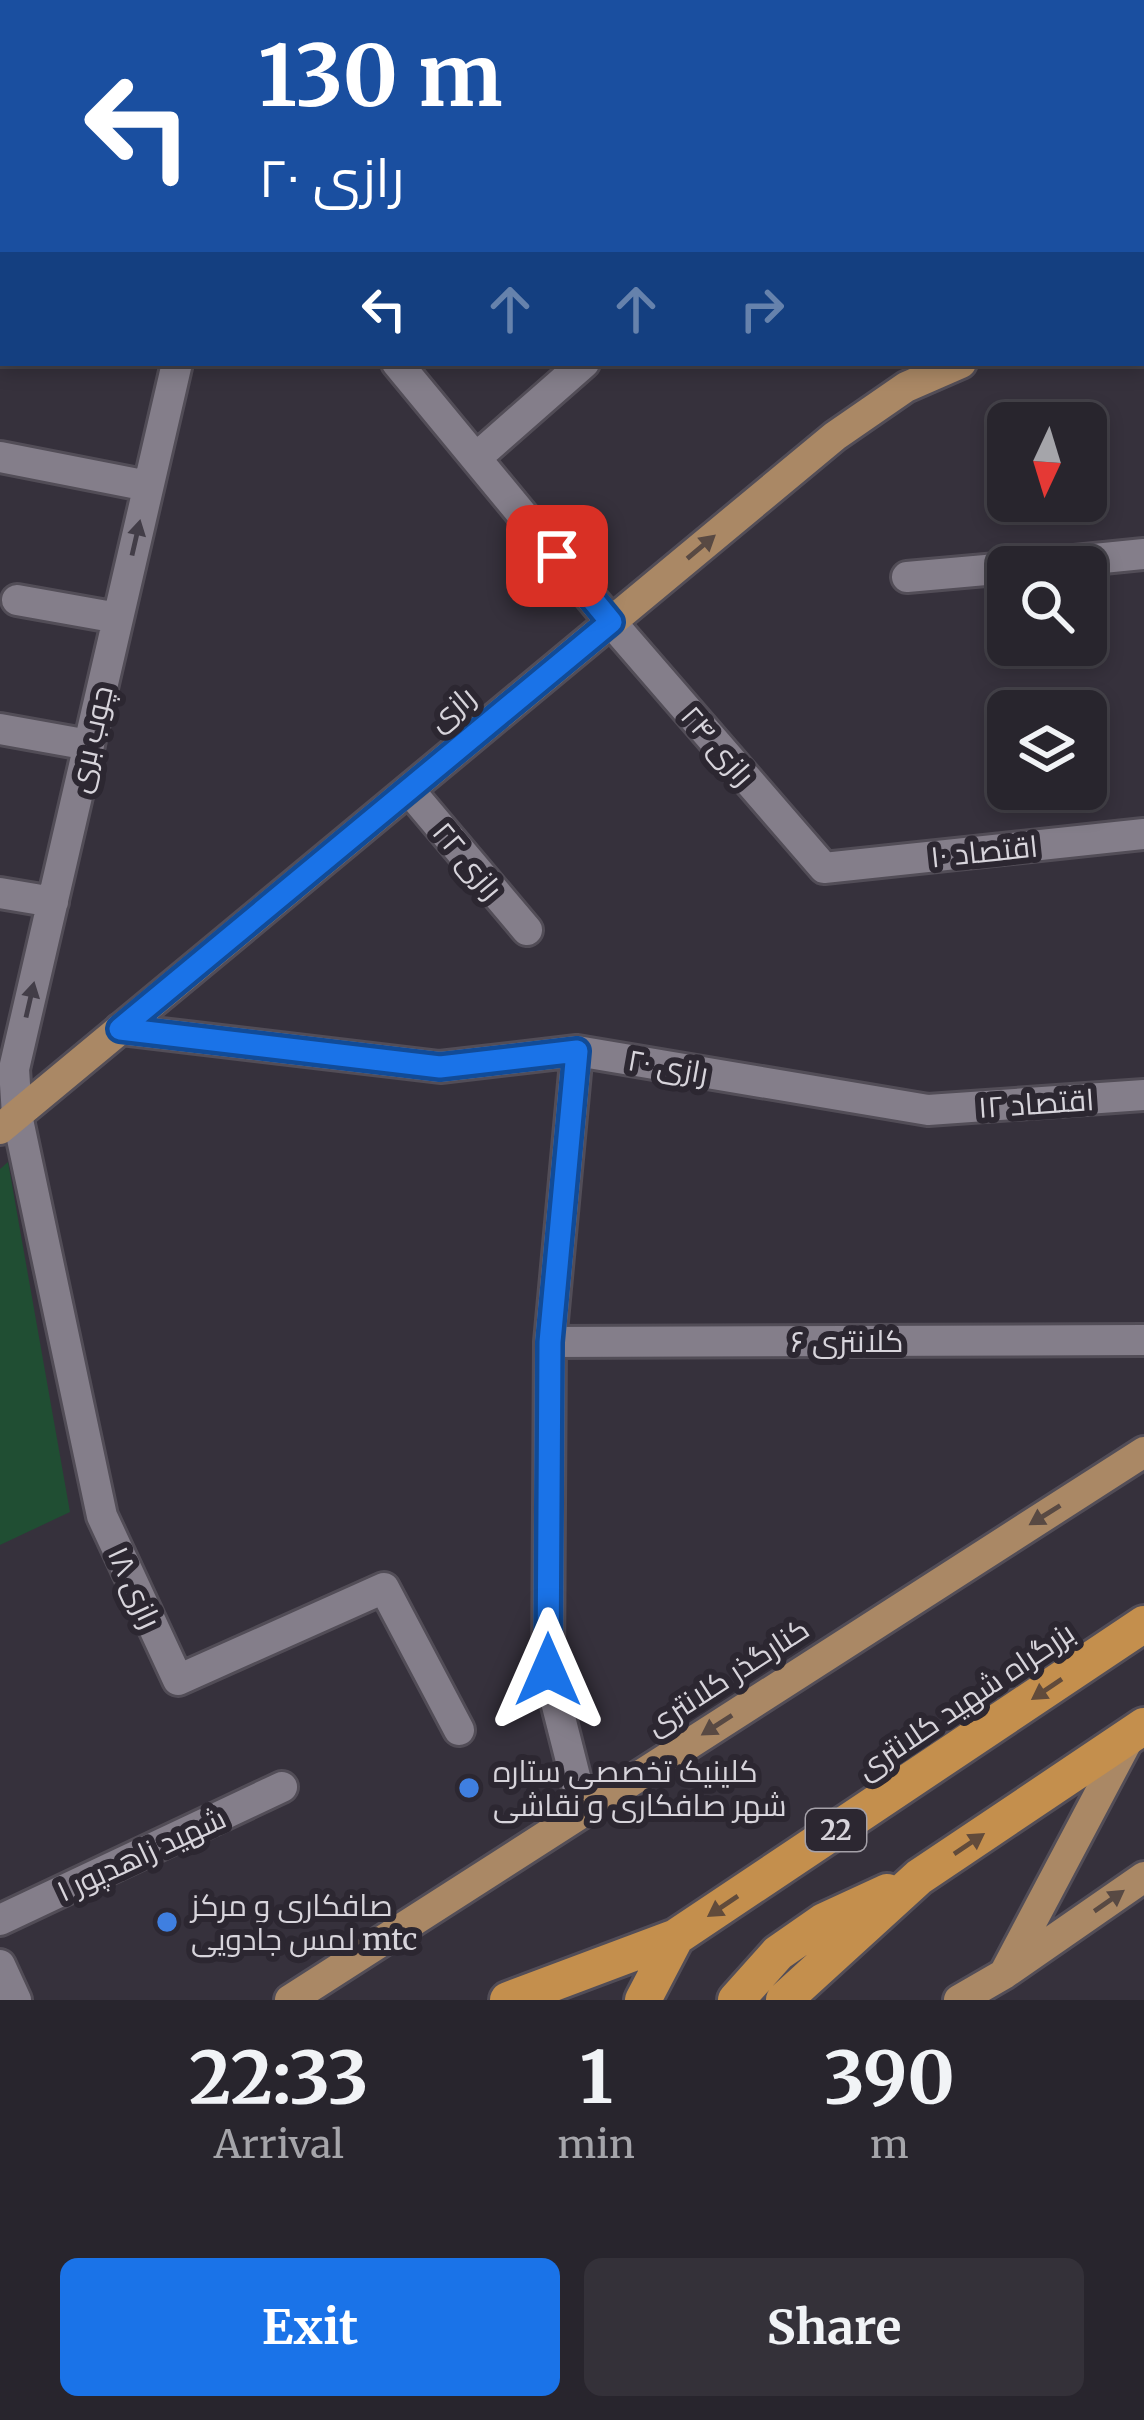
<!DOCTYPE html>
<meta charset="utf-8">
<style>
body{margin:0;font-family:Merriweather,Cairo,serif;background:#343139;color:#f1f3f6;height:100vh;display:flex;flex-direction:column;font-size:45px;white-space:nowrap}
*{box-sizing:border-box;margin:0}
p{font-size:39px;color:#a5a5aa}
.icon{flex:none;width:66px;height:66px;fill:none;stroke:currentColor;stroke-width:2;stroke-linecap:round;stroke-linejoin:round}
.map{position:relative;height:2000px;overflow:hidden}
.sheet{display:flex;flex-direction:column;background:#28252d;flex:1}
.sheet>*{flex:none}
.guide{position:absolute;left:0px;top:0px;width:1146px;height:366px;box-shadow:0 6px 18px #0003,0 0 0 3px #444249;background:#1a4fa0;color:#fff;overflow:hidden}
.needle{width:78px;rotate:184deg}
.fabs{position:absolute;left:987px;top:402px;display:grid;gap:24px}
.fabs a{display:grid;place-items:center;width:120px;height:120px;border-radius:18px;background:#28252d;box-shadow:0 6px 18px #0003,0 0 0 3px #444249;font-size:60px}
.pin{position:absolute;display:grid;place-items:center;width:102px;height:102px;color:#fff;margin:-51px;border-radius:24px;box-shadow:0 6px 18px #0006}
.me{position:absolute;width:132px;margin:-66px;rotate:0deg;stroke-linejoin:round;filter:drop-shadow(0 0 9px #0008)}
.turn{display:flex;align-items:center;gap:42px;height:252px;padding:0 60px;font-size:54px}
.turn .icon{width:156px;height:156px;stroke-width:2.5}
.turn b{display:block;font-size:84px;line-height:102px}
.lanes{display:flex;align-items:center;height:114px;padding:0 60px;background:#0003;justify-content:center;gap:60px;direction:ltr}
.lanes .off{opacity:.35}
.eta{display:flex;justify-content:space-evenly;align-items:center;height:204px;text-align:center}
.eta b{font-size:72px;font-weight:700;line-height:84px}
.action{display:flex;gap:24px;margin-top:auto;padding:24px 60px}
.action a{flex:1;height:138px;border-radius:18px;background:#1a73e8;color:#fff;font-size:48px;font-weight:700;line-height:138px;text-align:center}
.action a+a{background:#343139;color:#f1f3f6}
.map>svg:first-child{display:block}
.green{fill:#204e33}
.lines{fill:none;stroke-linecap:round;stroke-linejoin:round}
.minor-casing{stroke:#524d57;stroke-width:36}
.major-casing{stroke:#524d57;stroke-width:36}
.highway-casing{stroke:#524d57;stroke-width:42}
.minor{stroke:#847e8a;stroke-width:30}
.major{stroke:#aa8865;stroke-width:30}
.highway{stroke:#c48f4d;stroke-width:36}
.oneway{fill:#423d47}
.oneway2{fill:#584943}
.oneway3{fill:#614b3b}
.route-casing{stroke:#114b97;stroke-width:30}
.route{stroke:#1a73e8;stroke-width:21}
.shop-dot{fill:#3f7fe0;stroke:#2c2731;stroke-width:4.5}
.labels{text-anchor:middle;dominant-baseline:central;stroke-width:12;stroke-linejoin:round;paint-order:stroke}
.shield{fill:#2c2731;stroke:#a4a0a8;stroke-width:3}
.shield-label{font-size:27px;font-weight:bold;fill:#d7d4db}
.street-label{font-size:30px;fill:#d7d4db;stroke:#2c2731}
.poi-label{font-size:30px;fill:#d7d4db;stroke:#2c2731;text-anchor:start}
</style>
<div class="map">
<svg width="1144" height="2000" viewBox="0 0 1144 2000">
<rect width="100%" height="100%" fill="#36313c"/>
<!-- green -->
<path class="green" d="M8 1162 70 1512 0 1545V1169Z"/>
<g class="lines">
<!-- minor casing -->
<g class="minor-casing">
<path id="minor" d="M95 0 98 3
M260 3 261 0
M609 3 610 0
M0 124H3
M177 363 14 1069 17 1115 102 1516 178 1680 384 1588 459 1730
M397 363 611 622 824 868 1144 834
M0 457 148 486
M476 458 584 363
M1014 567 1144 554
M907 577 1008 568
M17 600 118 618
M0 729 89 745
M409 790 527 930
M0 893 53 902
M120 1029 440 1067 577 1051 928 1110 1144 1095
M577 1051 550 1342 548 1670 584 1812
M550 1342 1144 1340
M0 1920 282 1787
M0 1965 16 2000"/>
</g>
<!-- major casing -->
<g class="major-casing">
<path id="major" d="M1143 319H1144
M0 1129 835 436 906 387 961 363
M1004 1974 1130 1736
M290 2000C575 1818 858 1633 1144 1452
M959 2000 1004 1974 1144 1877"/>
</g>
<!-- highway casing -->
<g class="highway-casing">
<path id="highway" d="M508 2000 676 1937 1144 1624
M643 2000 676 1937
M736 2000 778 1953 824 1921 887 1892
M784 2000 919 1877 1144 1726"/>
</g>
<!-- minor -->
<use href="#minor" class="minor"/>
<!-- major -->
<use href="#major" class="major"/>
<!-- highway -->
<use href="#highway" class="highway"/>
</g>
<!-- one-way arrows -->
<defs><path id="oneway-solid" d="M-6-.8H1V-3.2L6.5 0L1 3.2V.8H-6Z" transform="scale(3)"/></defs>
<g class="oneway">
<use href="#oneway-solid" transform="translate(136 538) rotate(-77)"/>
<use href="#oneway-solid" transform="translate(30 1000) rotate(-77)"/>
</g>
<g class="oneway2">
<use href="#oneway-solid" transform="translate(701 547) rotate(-40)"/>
<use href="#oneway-solid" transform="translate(1045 1515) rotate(148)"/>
<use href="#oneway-solid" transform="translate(717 1725) rotate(147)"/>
<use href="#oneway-solid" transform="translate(1109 1901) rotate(-35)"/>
</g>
<g class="oneway3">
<use href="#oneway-solid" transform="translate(1047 1689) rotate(146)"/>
<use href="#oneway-solid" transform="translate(969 1844) rotate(-34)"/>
<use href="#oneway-solid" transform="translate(723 1906) rotate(146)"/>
</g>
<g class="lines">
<!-- route casing -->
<g class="route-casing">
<path id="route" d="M548 1670 550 1342 577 1051 440 1067 120 1029 611 622 557 556"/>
</g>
<!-- route -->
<use href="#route" class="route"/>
</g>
<!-- markers -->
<g class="shop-dot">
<circle cx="469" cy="1788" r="12"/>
<circle cx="167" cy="1922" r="12"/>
</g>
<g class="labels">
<!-- shield labels -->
<rect class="shield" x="806" y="1809" width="60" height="42" rx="9"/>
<g class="shield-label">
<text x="836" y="1830">22</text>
</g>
<!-- street labels -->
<g class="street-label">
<text transform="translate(451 708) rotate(-40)">رازی</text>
<text transform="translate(90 739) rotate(-77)">چوب بری</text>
<text transform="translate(718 745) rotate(49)">رازی ۲۴</text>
<text transform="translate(984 851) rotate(-6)">۱۰ اقتصاد</text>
<text transform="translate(468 860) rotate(50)">رازی ۲۲</text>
<text transform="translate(668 1066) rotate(10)">رازی ۲۰</text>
<text transform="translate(1036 1103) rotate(-4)">۱۲ اقتصاد</text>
<text x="847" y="1341">کلانتری ۶</text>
<text transform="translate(135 1587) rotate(65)">رازی ۱۸</text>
<text transform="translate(727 1676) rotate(-33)">کنارگذر کلانتری</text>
<text transform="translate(965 1700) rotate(-34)">بزرگراه شهید کلانتری</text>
<text transform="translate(141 1854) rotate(-25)">۱ شهید زاهدپور</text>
</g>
<!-- poi labels -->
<g class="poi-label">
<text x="493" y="1771">کلینیک تخصصی ستاره<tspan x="493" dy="34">شهر صافکاری و نقاشی</tspan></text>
<text x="191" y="1905">صافکاری و مرکز<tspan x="191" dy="34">لمس جادویی mtc</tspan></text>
</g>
</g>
</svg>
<div class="fabs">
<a><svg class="needle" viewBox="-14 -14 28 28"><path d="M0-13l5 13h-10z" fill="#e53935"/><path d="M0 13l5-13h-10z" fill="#a5a5aa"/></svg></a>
<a><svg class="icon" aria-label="search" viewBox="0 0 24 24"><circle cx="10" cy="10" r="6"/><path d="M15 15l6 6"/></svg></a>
<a><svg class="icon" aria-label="layers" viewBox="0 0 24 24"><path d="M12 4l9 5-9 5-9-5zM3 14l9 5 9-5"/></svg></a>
</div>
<div class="pin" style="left:557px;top:556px;background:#d93025"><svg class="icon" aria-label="arrive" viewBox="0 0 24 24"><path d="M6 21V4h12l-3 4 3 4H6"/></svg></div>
<svg class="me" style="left:548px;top:1670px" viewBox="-20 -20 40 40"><path d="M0-17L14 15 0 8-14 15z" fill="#1a73e8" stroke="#fff" stroke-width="4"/></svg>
<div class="guide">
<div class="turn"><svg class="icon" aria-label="left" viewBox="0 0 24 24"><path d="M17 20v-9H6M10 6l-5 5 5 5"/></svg><div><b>130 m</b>رازی ۲۰</div></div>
<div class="lanes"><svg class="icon" aria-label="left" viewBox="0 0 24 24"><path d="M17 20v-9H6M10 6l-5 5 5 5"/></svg><svg class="icon off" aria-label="ahead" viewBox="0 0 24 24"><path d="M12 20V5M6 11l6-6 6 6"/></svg><svg class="icon off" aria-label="ahead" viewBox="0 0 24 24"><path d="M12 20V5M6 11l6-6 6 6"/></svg><svg class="icon off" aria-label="right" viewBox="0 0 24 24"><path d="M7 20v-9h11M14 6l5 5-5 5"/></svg></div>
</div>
</div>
<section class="sheet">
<div class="eta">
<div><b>22:33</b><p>Arrival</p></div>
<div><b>1</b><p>min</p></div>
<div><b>390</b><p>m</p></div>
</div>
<div class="action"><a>Exit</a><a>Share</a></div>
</section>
